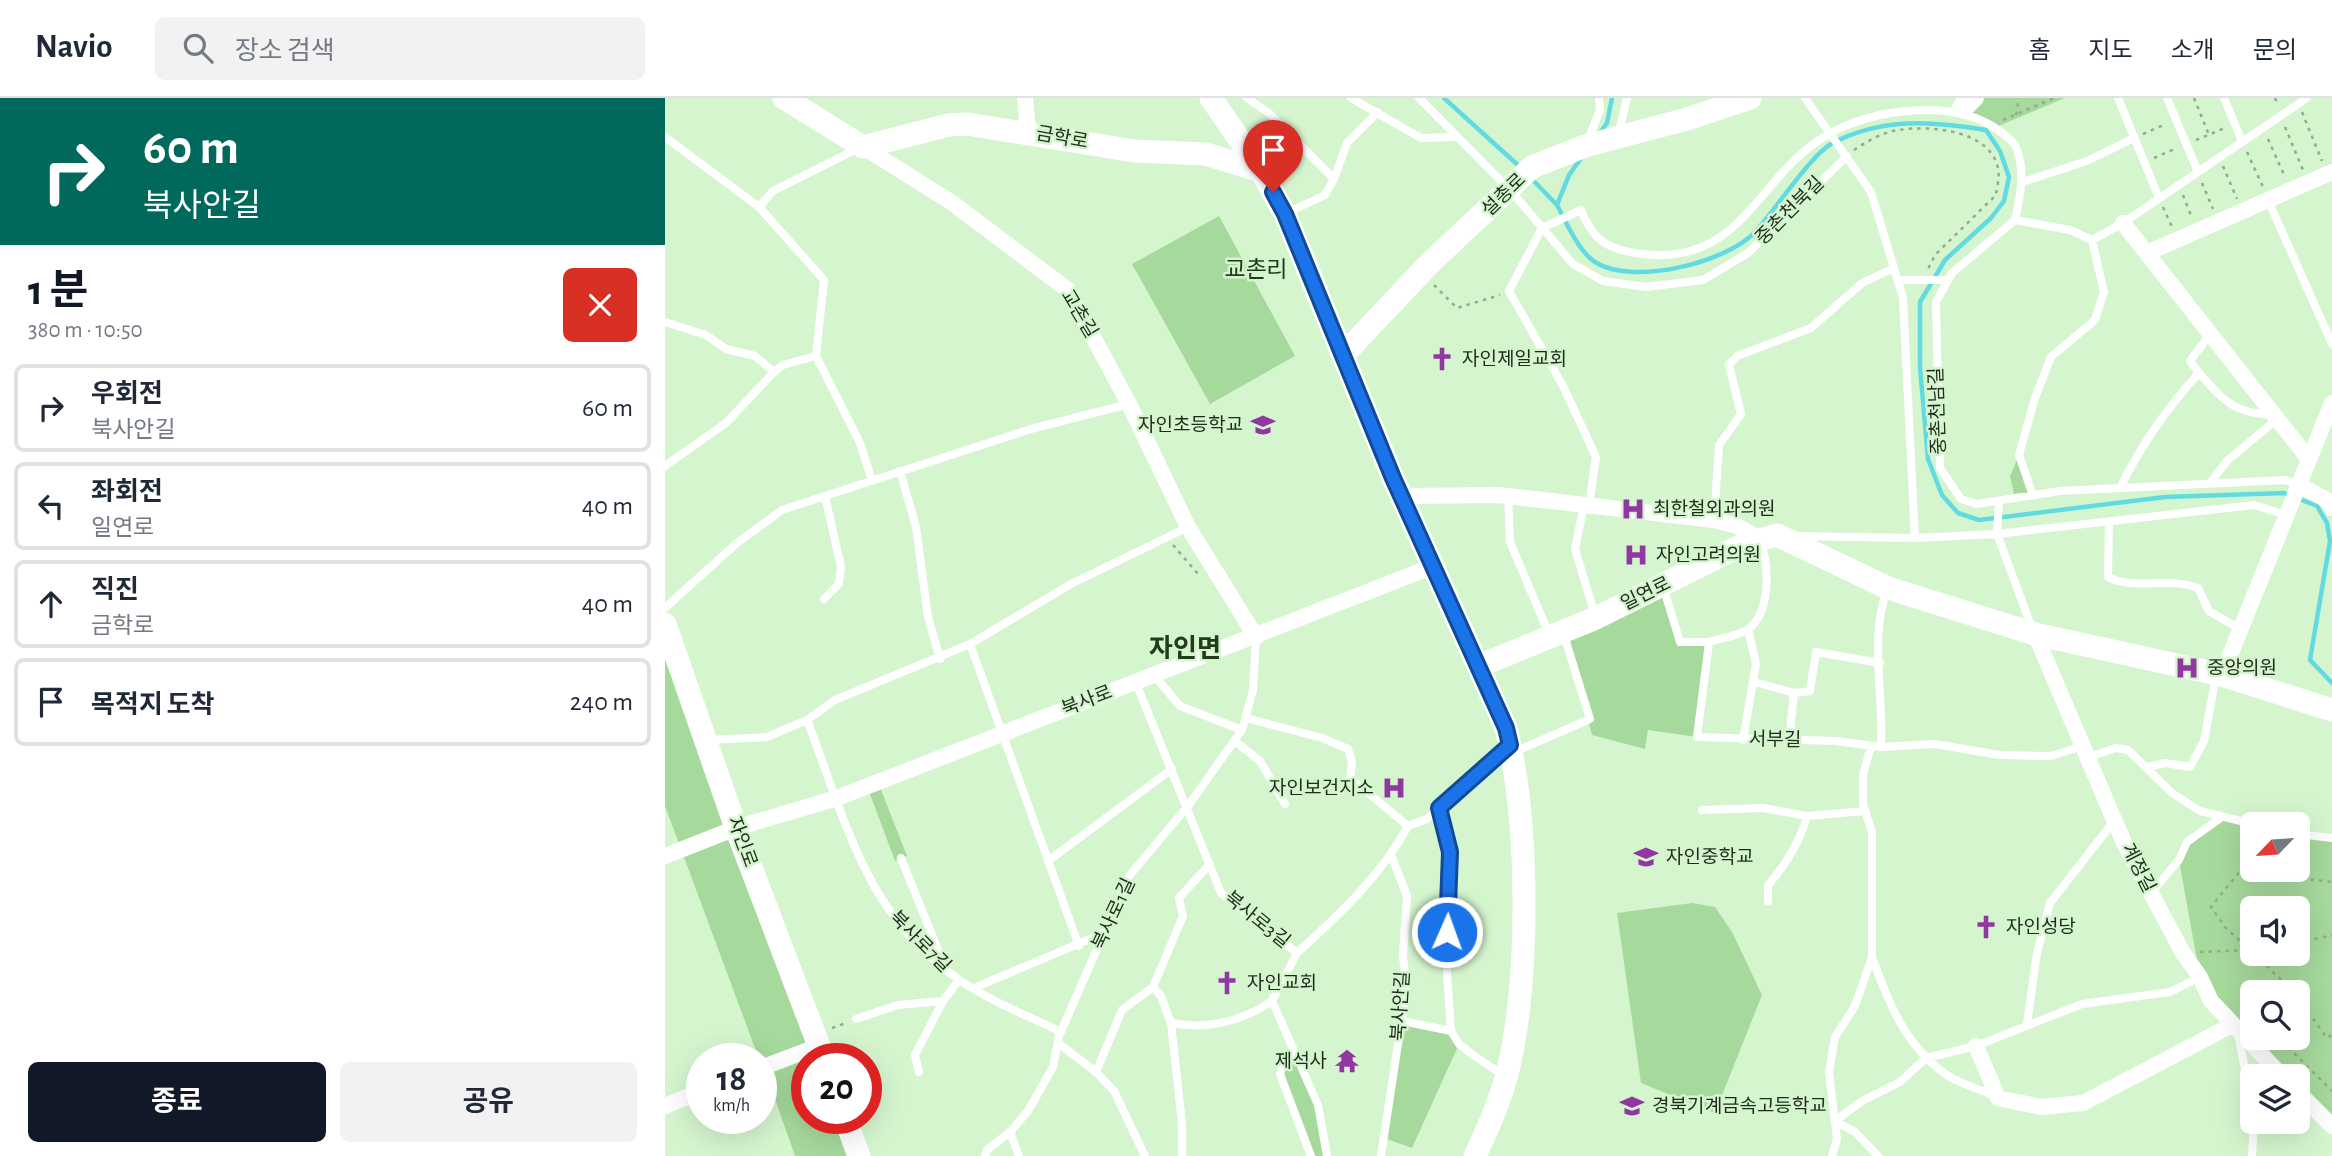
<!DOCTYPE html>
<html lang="ko">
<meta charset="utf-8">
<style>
body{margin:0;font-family:"Alegreya Sans","Noto Sans KR",sans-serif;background:#f2f2f3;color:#1f2937;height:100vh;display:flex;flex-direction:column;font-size:26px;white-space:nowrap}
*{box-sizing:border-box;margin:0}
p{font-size:23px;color:#747a83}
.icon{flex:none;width:38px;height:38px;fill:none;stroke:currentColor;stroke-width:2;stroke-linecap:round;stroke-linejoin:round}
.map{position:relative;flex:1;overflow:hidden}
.sheet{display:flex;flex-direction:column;background:#fff;width:665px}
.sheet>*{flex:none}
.hud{background:#00695c;color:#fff;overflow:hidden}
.needle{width:46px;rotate:245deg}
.tools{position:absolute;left:1575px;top:714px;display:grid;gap:14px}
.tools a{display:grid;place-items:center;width:70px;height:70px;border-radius:10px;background:#fff;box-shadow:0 7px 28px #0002;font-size:35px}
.speed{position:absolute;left:21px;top:945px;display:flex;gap:14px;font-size:35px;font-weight:700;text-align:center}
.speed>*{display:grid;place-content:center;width:91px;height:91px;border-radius:50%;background:#fff;box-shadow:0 7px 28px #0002;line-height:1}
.speed small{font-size:18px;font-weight:400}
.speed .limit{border:10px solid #d22;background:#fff;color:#111}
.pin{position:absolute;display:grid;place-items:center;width:60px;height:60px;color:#fff;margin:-72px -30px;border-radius:50% 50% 50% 0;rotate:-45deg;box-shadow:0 0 7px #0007}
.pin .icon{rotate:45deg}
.me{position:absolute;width:77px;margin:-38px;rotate:2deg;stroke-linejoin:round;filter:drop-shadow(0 0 5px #0008)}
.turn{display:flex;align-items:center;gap:24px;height:147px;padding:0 28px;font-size:32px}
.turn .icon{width:91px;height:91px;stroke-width:2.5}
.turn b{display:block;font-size:49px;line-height:60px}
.round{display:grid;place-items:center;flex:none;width:74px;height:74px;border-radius:10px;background:#f2f2f3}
.headline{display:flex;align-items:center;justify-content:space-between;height:119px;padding:0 28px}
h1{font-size:42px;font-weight:700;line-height:52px;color:#111827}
.primary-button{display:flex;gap:14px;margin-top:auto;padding:14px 28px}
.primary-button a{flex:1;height:80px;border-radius:10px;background:#111827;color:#fff;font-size:28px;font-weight:700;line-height:80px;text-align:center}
.primary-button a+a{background:#f2f2f3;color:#1f2937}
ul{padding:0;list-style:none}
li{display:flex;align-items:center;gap:21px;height:88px;margin:0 14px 10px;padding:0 14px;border:4px solid #e0e1e3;border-radius:10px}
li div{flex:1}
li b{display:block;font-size:26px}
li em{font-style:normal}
header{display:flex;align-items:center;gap:42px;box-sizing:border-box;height:98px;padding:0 35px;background:#fff;border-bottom:2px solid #e0e1e3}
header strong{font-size:33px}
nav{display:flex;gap:38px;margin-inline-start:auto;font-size:24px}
.search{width:490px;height:63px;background:#f2f2f3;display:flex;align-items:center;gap:18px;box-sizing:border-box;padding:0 24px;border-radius:10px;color:#747a83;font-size:26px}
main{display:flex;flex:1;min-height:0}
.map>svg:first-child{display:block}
.green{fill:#a6d99c;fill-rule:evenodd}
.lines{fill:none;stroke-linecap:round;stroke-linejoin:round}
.stream{stroke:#61dbe1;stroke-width:4.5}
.path{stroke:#93ab8e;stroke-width:2.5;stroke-dasharray:3.5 5;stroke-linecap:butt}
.lane{stroke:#fff;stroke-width:8}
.street{stroke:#fff;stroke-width:16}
.secondary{stroke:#fff;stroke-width:23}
.route-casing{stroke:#114b97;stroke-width:18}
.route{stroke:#1a73e8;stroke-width:12}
.labels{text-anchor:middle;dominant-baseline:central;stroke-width:5;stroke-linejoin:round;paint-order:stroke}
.street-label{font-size:19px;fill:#1f2b1d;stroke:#d5f5cf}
.poi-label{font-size:19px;fill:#1f2b1d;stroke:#d5f5cf;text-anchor:start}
.quarter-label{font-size:23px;fill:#213b1c;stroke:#d5f5cf}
.district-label{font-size:26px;font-weight:bold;fill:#213b1c;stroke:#d5f5cf}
</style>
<header>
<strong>Navio</strong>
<div class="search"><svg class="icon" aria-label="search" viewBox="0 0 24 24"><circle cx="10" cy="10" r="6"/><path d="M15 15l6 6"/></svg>장소 검색</div>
<nav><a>홈</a><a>지도</a><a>소개</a><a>문의</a></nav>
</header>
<main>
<section class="sheet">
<div class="hud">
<div class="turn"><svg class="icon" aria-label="right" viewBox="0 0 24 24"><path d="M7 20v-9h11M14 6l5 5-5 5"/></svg><div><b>60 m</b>북사안길</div></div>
</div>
<div class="headline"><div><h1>1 분</h1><p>380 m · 10:50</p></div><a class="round" style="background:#d93025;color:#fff"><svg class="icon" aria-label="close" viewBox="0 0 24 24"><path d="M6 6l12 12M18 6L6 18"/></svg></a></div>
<ul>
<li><svg class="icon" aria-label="right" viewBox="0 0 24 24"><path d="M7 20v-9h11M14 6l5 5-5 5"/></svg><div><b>우회전</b><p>북사안길</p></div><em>60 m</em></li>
<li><svg class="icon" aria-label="left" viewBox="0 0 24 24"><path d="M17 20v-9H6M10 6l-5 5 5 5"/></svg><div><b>좌회전</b><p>일연로</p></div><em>40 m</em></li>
<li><svg class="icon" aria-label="ahead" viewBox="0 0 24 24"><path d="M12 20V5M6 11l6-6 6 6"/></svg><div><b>직진</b><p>금학로</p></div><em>40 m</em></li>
<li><svg class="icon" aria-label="arrive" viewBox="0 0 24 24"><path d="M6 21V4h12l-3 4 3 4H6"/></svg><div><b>목적지 도착</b></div><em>240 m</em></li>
</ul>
<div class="primary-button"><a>종료</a><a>공유</a></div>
</section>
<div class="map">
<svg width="1667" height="1058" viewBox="0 0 1667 1058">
<rect width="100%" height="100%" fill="#d5f5cf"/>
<!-- green -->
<path class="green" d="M1311 0H1400L1331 29 1300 11Z
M554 118 630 258 545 306 467 166Z
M1354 357 1368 398 1350 401 1345 378Z
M998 488 1015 544H1044L1032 639 983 632 980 651 927 637 898 533Z
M0 531 157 961H142V1020H179L193 1058H130L96 961H94L0 708Z
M213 684 242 758 230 763 202 688Z
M1557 719 1587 728V772H1633V739L1667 742V1028L1633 994V978H1617L1535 879 1514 762 1522 744ZM1587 810H1633V856H1587ZM1587 894H1633V940H1587Z
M1027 805 1050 809 1067 834 1097 897 1050 1015 976 985 952 815Z
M737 923 786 933 794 946 747 1050 719 1040Z
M631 959 647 992 662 1058H646L615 976 619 966Z"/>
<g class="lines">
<!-- stream -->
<path class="stream" d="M779 0 855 69
M935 35 942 25 947 0
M917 59 904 77 892 107C901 124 914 154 930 164 967 188 1061 165 1090 134 1109 114 1145 58 1166 46 1216 19 1267 23 1321 32L1335 53 1344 79 1339 103 1326 120 1280 162 1255 204V269L1263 361 1277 397 1293 415 1314 422 1500 399 1619 395 1652 408 1662 425 1665 443 1645 562 1667 585
M866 80 892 107"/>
<!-- path -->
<path class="path" d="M1529 0 1544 37
M1610 0 1613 7
M1637 14 1657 63
M1351 17 1354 0
M1338 22 1389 0
M1620 29 1638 72
M1478 36 1501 26
M1603 41 1620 79
M1531 42 1560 30
M1189 52C1203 43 1217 34 1234 32 1265 27 1325 32 1333 70 1335 77 1332 89 1331 97L1270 157 1263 171
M1582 54 1598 89
M1489 60 1512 50
M1558 68 1572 101
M1537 85 1548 111
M1518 97 1527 120
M1498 109 1507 129
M769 187 792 210 835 197
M508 447 533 476
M1633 845 1667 837
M1535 854 1584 852
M1587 854 1560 829 1546 809 1575 773 1667 784
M1589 856 1629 894
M1633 900 1662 940 1667 937
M1633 917 1639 909
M167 930 181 925
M1609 940 1627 953 1667 993"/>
<!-- lane -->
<path class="lane" d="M582 0 604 15 669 81 682 45 713 14
M686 0 756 40 790 39
M754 0 845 92 908 166 938 183 981 189 1038 182 1083 155 1182 58
M1140 0 1206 94 1238 200 1250 440
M1453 0 1494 100
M1502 0 1533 74
M1559 0 1577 43
M1290 11 1296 0
M954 34 962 0
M0 39 94 109 159 182 151 258 195 345 207 383
M923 42 935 12 934 0
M1358 84 1422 63 1469 40
M1603 102 1667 246
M94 109 108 93 192 51
M622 115 660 97 669 81
M1350 122 1405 132 1427 142
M1233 182H1282
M0 224 41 237 61 251 90 258 109 274 118 267 151 258
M1534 275C1559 303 1568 315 1608 317
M0 368 61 325 109 274
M235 373 251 429 263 519 275 561
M1545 385 1562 363 1612 321
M1455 390C1476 347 1502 310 1534 275L1525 263 1546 235
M843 398 845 444 884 536
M1368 398 1354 357 1370 300 1386 259 1430 222 1439 194 1427 142 1458 125 1642 0
M1334 404 1332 436 1589 407 1621 417
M919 407 910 451 930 517
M924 408 931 359 898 288 844 193 877 130 916 112C927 140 940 150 969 155 1078 172 1089 80 1162 37 1211 9 1292 0 1336 34 1341 38 1349 44 1351 49 1361 73 1355 99 1350 122L1287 175 1271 204 1275 370 1296 401 1312 406 1395 393 1620 382 1634 387
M1049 422 1054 347 1076 316 1064 267 1072 258 1146 230 1197 185 1229 170
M1444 423 1443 479C1468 493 1502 478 1533 490L1544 513 1575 531
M1130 438 1250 440 1332 436 1367 530
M1095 442C1104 466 1107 515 1082 532 1072 538 1056 540 1044 544L1032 639 1170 643 1216 649 1270 646 1334 657 1386 658 1418 648
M998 488 1015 544H1044
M159 501 174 486 176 469 160 398
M0 510 72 445 117 412 366 331 464 306
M305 546 414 848
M489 577 515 608 577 632
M1090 584 1129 595
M471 585 556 795 632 855 607 903 653 1007 662 1058
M581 620 657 640 683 651 687 664 685 680 743 728
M142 622C181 723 200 818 296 883 327 904 363 918 396 934
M42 642 102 639 142 622 170 602 305 546 406 486 523 429
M1078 642 1091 566 1083 531
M1124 642 1129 595 1145 593 1151 554 1215 565
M571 644 595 663 620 706
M1216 649C1219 598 1204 540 1222 492
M847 655 925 621 898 534
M1423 659 1451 650 1463 652 1507 695 1535 713 1588 726
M1483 669 1500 665 1525 669 1539 643 1551 578
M774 710 785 754 781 860 786 933 794 946 808 957 838 977
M1037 712 1098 710 1142 718 1200 713
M1633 736 1667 740
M236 760 280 869
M383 763 507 671
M1485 796 1514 762 1522 744 1557 719
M1103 803V787C1120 768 1136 742 1142 718
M632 855C674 817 716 778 743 728L762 721 840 651
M1207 859C1223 904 1242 952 1285 979 1299 987 1316 992 1330 998
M488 889 518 818 514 800 545 766
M309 890 439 835
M191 921 233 907 278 903
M737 923 786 933
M506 925 517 1025V1058
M1362 926 1372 855 1385 805 1449 723
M1573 934 1587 1010
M393 945 431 974 449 993 480 1058
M631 959 619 965 615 976 646 1058
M254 974 250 957 278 903 294 882
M431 974 457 912 488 889 496 898 506 925C543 932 577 923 607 903
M345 1034 354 1058
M320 1058 322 1052 345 1034 363 1013 388 969 394 938 464 778 523 708 577 632 588 592 591 539
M716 1058 741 893 738 857 742 798 727 759
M1167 1058 1172 1041 1164 974 1170 939 1190 908 1207 859V734L1198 706V677L1206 648
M1213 1058 1190 1034 1170 1023 1197 1003 1235 984 1261 960 1311 948 1417 906 1505 894 1535 879
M1587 1058 1589 1024"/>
<!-- street -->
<path class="street" d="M360 0 363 34
M1300 11 1311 0
M198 49 286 104 403 192 464 306 523 429 591 539
M1458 125 1643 360
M1482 155 1667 74
M1634 387 1662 402 1667 410
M737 398 834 397 1049 422 1072 428 1095 441
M1370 536 1459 745 1518 855 1535 879 1546 903 1617 978
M1557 577 1667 305
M0 758 71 730 172 700 769 468
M1311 948 1333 1000 1376 1009 1418 1005 1567 927
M96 970 154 948
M1633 994 1667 1028
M0 1008 37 993"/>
<!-- secondary -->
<path class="secondary" d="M119 0 198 49 284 27 302 26 469 53 541 56 596 73 620 116 728 380 841 630C864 723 865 875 844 968 837 999 823 1030 810 1058
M546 0 596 73
M679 256 763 167 867 69 920 48 1022 21 1085 0
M0 526 71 730 159 961
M814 568 931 520 1079 446 1112 437 1223 490 1370 536 1557 577 1667 612
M180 1020 194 1058"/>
</g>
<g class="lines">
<!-- route casing -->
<g class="route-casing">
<path id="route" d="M608 94 620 116 728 380 841 630 845 647 774 710 785 754 782 834"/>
</g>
<!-- route -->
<use href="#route" class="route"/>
</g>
<!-- icons -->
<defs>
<g id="church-bare" transform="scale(1.89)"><path d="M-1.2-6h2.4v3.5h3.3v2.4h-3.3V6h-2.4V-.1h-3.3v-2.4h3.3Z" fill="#9037a2" stroke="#d5f5cf" stroke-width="2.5" paint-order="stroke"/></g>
<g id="school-bare" transform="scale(1.89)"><path d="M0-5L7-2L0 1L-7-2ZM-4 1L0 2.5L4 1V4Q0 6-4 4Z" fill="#9037a2" stroke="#d5f5cf" stroke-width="2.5" paint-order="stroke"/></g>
<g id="hospital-bare" transform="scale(1.89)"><path d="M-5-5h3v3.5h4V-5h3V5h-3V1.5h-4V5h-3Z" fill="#9037a2" stroke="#d5f5cf" stroke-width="2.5" paint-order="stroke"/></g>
<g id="temple-bare" transform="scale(1.89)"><path d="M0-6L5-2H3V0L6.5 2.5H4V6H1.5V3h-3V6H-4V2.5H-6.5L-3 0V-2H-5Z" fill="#9037a2" stroke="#d5f5cf" stroke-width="2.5" paint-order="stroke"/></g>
</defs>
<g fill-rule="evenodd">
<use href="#church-bare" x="777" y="261"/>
<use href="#school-bare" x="598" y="327"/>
<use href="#hospital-bare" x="968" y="411"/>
<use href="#hospital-bare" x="971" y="457"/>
<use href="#hospital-bare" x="1522" y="570"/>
<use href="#hospital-bare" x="729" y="690"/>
<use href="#school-bare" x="981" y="759"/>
<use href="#church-bare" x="1321" y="829"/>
<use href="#church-bare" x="562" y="885"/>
<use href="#temple-bare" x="682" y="963"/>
<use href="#school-bare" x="967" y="1008"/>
</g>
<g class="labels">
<!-- street labels -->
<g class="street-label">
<text transform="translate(397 40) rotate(10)">금학로</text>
<text transform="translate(839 97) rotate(-44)">설총로</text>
<text transform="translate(1125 113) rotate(-45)">중촌천북길</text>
<text transform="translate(414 216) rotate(59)">교촌길</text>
<text transform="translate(1273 313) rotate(-92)">중촌천남길</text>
<text transform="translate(981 496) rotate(-26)">일연로</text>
<text transform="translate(422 603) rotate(-21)">북사로</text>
<text transform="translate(1110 642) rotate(1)">서부길</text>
<text transform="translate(77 744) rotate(70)">자인로</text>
<text transform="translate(1473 770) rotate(63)">계정길</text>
<text transform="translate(449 816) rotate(-65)">북사로1길</text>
<text transform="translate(592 822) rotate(39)">북사로3길</text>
<text transform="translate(255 844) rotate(45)">북사로7길</text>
<text transform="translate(736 908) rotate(-86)">북사안길</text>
</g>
<!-- poi labels -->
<g class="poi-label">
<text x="797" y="261">자인제일교회</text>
<text x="578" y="327" text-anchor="end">자인초등학교</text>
<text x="988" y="411">최한철외과의원</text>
<text x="991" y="457">자인고려의원</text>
<text x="1542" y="570">중앙의원</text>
<text x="709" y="690" text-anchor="end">자인보건지소</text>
<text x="1001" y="759">자인중학교</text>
<text x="1341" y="829">자인성당</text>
<text x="582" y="885">자인교회</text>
<text x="662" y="963" text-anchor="end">제석사</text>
<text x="987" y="1008">경북기계금속고등학교</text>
</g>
<!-- quarter labels -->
<g class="quarter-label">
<text x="591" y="172">교촌리</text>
</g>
<!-- district labels -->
<g class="district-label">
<text x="520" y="551">자인면</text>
</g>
</g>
</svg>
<div class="tools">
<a><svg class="needle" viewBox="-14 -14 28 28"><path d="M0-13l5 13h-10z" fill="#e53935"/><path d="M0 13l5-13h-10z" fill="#747a83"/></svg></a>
<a><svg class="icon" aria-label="sound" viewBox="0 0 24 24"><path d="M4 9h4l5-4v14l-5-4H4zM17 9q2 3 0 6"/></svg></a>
<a><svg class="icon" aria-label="search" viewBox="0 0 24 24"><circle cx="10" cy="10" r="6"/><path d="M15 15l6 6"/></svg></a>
<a><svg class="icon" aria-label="layers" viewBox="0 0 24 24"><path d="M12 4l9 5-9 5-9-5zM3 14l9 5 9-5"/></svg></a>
</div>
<div class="speed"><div>18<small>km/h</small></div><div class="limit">20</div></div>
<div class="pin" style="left:608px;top:94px;background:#d93025"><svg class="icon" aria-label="arrive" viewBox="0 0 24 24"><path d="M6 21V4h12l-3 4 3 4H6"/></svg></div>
<svg class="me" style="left:782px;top:834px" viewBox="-20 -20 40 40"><circle r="17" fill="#1a73e8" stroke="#fff" stroke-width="3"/><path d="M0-11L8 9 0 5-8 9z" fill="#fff"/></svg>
</div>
</main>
